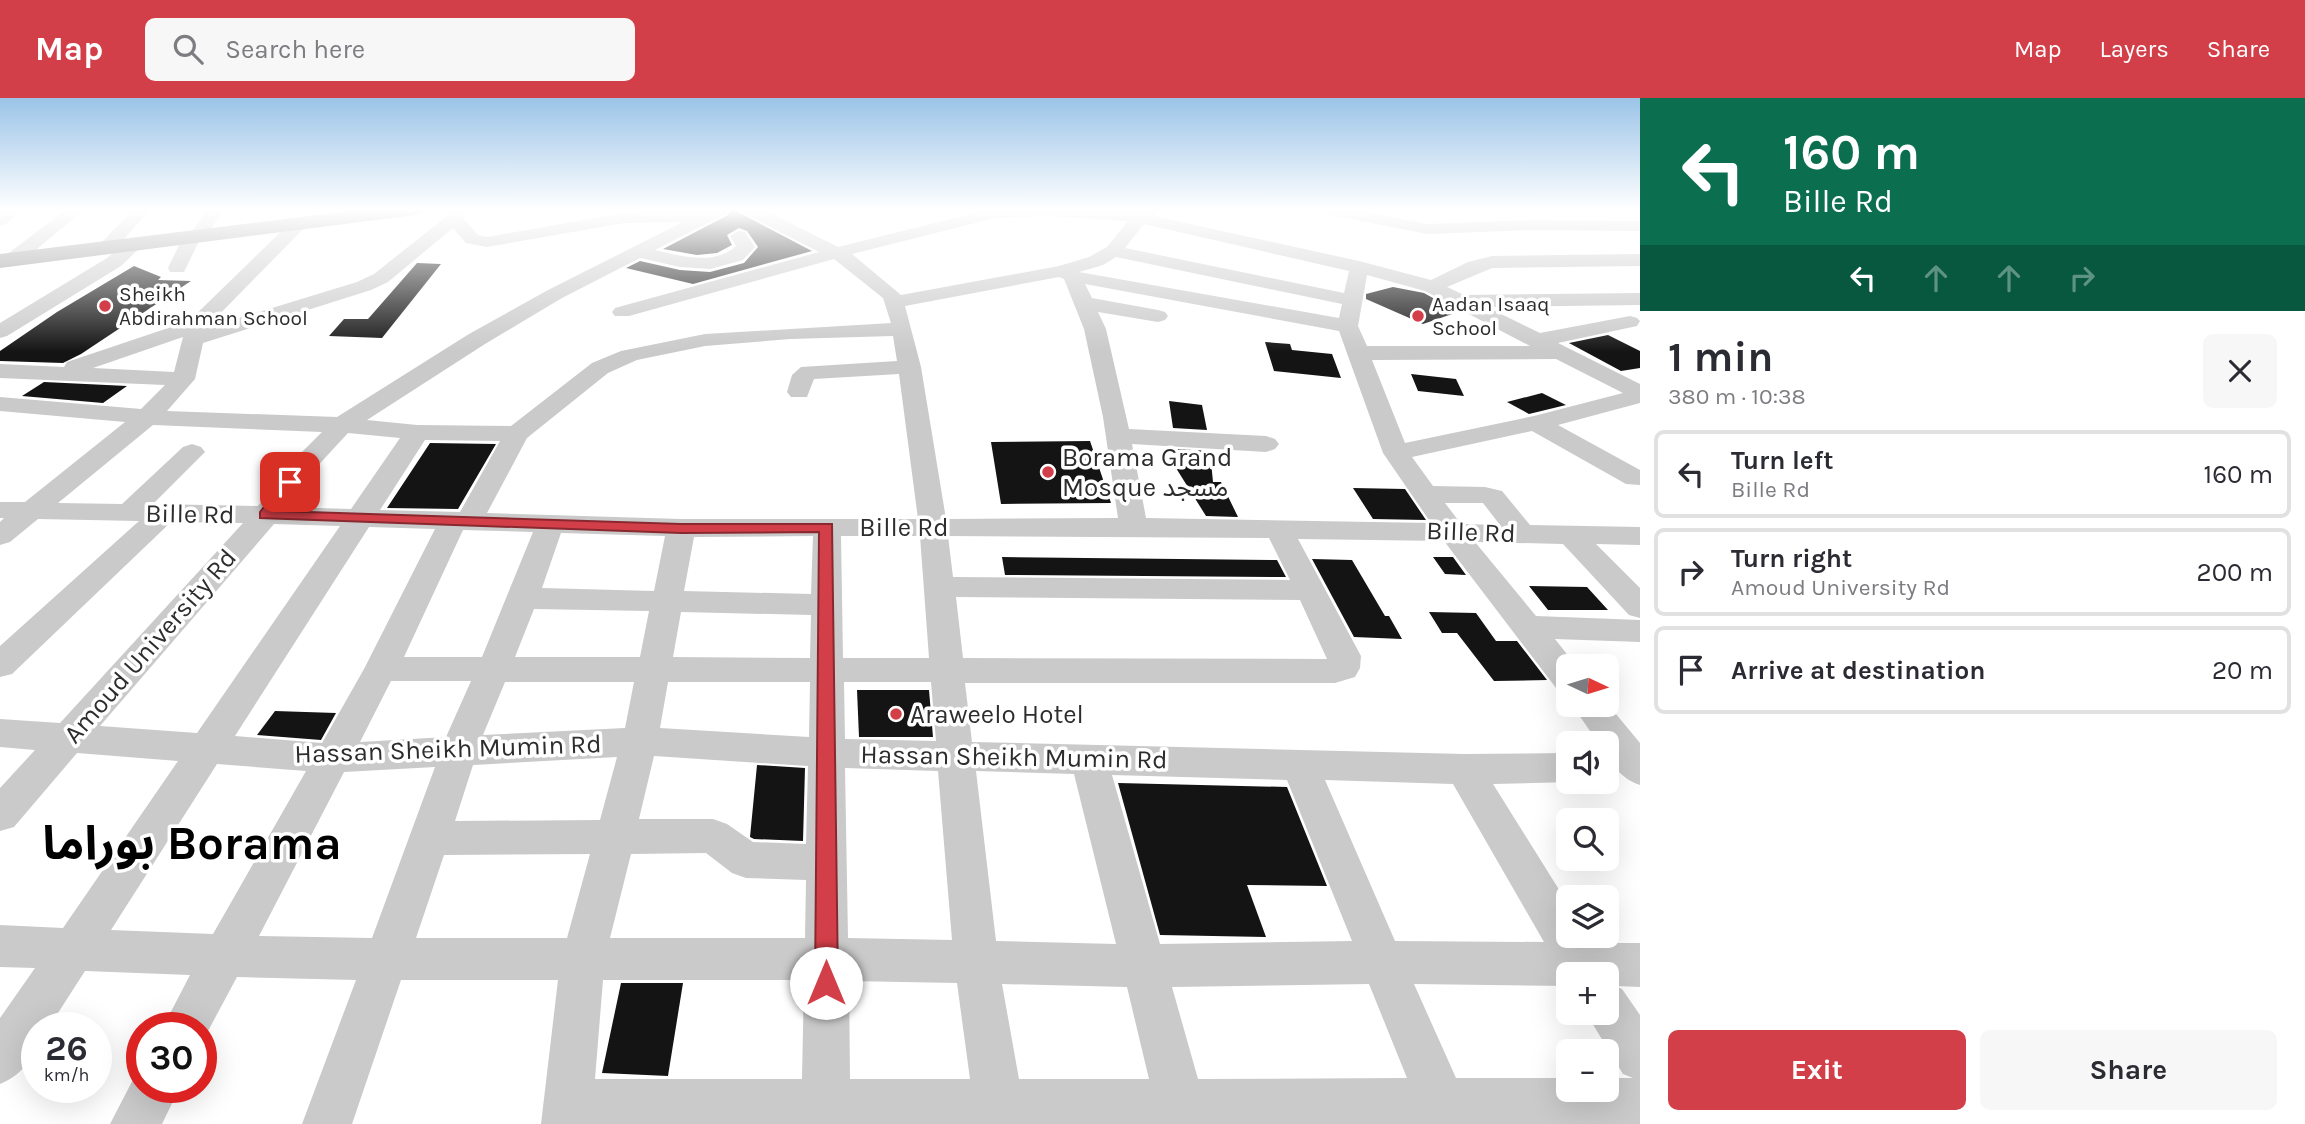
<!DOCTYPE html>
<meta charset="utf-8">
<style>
body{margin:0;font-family:Karla,"Noto Sans Arabic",sans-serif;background:#f7f7f7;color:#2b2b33;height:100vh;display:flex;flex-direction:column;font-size:26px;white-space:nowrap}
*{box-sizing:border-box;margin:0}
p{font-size:23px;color:#7c7c81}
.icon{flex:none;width:38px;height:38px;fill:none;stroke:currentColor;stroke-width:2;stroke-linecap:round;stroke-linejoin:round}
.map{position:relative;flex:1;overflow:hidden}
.details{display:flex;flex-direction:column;background:#fff;width:665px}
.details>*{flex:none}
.banner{background:#0b6e4f;color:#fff;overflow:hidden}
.needle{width:46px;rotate:94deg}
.fabs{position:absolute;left:1556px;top:556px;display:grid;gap:14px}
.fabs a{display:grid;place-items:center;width:63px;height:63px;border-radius:10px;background:#fff;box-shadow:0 7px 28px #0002;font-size:35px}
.speed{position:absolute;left:21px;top:914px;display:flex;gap:14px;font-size:35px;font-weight:700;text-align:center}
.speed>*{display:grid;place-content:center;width:91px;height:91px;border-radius:50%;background:#fff;box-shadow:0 7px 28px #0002;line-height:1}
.speed small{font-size:18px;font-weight:400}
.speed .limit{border:10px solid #d22;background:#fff;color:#111}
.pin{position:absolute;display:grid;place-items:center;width:60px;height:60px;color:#fff;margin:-30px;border-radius:14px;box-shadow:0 4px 10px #0006}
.me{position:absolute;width:77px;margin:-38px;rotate:0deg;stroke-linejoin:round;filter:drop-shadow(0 0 5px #0008)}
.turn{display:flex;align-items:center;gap:24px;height:147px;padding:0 28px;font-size:32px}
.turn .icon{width:91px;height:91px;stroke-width:2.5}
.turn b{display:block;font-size:49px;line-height:60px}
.lanes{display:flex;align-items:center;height:66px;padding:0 28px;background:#0003;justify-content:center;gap:35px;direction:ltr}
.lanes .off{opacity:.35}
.round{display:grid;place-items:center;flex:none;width:74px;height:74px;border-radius:10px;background:#f7f7f7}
.summary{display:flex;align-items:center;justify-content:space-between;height:119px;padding:0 28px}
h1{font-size:42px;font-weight:700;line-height:52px}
.button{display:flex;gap:14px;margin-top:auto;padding:14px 28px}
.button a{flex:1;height:80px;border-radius:10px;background:#d33f49;color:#fff;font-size:28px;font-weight:700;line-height:80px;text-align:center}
.button a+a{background:#f7f7f7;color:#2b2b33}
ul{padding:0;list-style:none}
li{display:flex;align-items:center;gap:21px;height:88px;margin:0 14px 10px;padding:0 14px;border:4px solid #e1e1e2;border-radius:10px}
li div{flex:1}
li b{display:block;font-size:26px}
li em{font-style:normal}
header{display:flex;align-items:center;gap:42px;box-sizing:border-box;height:98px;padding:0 35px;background:#d33f49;color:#fff}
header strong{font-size:33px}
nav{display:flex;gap:38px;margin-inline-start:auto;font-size:24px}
.search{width:490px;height:63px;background:#f7f7f7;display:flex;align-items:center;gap:18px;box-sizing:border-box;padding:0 24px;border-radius:10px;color:#7c7c81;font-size:26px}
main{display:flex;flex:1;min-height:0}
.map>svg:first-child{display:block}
.building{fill:#141414}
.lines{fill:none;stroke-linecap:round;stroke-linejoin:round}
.minor{fill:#cacaca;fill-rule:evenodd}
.highway{fill:#949494;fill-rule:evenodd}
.route{fill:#d33f49;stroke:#89292f;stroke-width:2}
.poi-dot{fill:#d33f49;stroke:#fff;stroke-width:2.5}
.labels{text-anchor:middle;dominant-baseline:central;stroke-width:7;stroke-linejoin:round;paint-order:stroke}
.far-poi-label{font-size:21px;fill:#2d2d2d;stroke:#fff;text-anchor:start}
.poi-label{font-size:26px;fill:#2d2d2d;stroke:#fff;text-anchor:start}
.street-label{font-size:26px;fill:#2d2d2d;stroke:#fff}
.near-town-label{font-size:47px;font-weight:bold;fill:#000;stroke:#fff}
</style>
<header>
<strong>Map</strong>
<div class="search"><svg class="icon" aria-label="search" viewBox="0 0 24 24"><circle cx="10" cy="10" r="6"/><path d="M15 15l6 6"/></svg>Search here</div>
<nav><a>Map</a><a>Layers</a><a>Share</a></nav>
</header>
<main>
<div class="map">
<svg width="1640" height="1026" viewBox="0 0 1640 1026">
<rect width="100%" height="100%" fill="#fff"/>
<!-- building -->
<path class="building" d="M732 111 812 153 693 186 626 170 640 163 680 172 710 174 744 165 758 149 747 133 739 130 727 137 732 147 717 155 697 157 663 151 728 117Z
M417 165 441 166 382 240 329 238 344 221H368Z
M134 168 161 179 158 182 191 183 81 256 63 265 0 263V253L57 214Z
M1393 189 1424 195 1458 214 1423 226 1366 201V196Z
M1608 237 1640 253V270L1621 273 1569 245Z
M1265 244 1290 246 1292 252 1332 256 1341 280 1274 273Z
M1411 276 1456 281 1464 298 1418 293Z
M44 284 127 288 103 305 22 298Z
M1542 295 1566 307 1529 316 1507 304Z
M1169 303 1202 307 1207 332 1173 330Z
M1090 343 1111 405 1001 406 991 344Z
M430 345 496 346 458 411 387 410Z
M1175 351 1210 353 1213 384H1221L1238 419 1206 418 1176 370Z
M1353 390 1405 391 1426 422 1373 421Z
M1002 459 1277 462 1286 479 1005 477Z
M1433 459H1453L1466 477 1445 476Z
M1312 461 1352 462 1385 518H1389L1402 541 1354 539Z
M1529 488 1587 489 1608 512H1548Z
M1429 514 1476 515 1496 543H1517L1547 582 1494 583 1457 535H1442Z
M857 592H929L933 639H859Z
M275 613 336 615 321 642 257 637Z
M757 667 805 670 803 743 754 741 750 739Z
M1118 685 1287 689 1327 788 1247 787 1266 839 1160 837Z
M621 885H683L668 978 602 975Z"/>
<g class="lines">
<!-- minor -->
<path class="minor" d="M4 111H23L6 126 0 127V114Z
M67 111H85L20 165H6L4 161 6 157Z
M134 111H151L113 153H101L98 149 101 145Z
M208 111H224L205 140 200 141 184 174H170L168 170 184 137 193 132Z
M452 111H468L463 120 478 137 487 139 624 115 729 111 727 115 655 152C681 158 714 168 736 148L730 138 739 133 745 134 755 149 743 162 710 171 680 169 640 160 562 200 485 246 367 322 417 327 511 328 592 265 621 253 705 236 891 225 883 200 834 161 629 218H615L612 214 615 210 819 154 743 115 741 111H762L838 149 991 111H1121L1137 115 1143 111H1160L1154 118 1359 163 1431 182 1468 164 1492 158 1640 156V168L1492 170 1447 189 1464 197 1640 195V207L1487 209 1540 235 1630 218 1637 220 1640 223 1637 228 1558 245 1640 286V305L1558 327 1640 372V387L1626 386 1532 333 1412 359 1433 388 1485 389 1502 393 1530 427 1640 429V447L1596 446 1640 490V520L1629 517 1563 446 1475 444 1536 518 1640 522V544L1555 541 1577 569H1568V594L1556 590 1444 443 1298 441 1361 558 1360 570 1355 579 1335 585H965L972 644 1464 656 1568 655V684H1570L1493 686 1568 806V838H1588L1593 845H1640V889L1616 888 1622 891 1640 917V1026H541L558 882H401L352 1026H302L356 882 237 879 201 946V929H163L190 877 85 873 49 929H37C37 956 25 976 0 986V920L35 870 0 869V827L63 830 178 663 77 655 14 729 0 733V690L35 652 0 649V621L60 625 243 425 171 424 12 576 0 579V548L139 423 38 421 10 444 0 447V424L4 420H0V404H25L125 324 0 313V299L141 311 165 287 0 280V266L64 269 67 264 189 223 295 120H307L310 124 206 230 357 184 374 176 447 118ZM1045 118 1128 123 1107 149 1089 159 1059 168 901 197 852 156 995 120ZM683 124 548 192 469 236 337 319 167 313 195 281 203 245 371 192 388 184 453 130 466 145 487 149 624 125ZM1144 126 1349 173 1344 195 1125 150ZM1116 159 1342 206 1339 220 1079 174 1103 167ZM1367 177 1425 193 1530 248H1367L1358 228ZM1059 179 1064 181 1084 231 1103 319 1118 420 946 421 921 269 905 208ZM1085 186 1339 233 1383 355 1431 425 1146 420 1132 346 1266 354 1275 351 1279 346 1275 341 1266 338 1129 331 1106 231 1098 214 1158 224 1165 222 1168 218 1165 214 1158 212 1092 200ZM893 238 897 263 801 269 792 277 787 294 791 299H807L814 281 899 276 918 421H681L487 415 527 340 608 275 637 262 705 248 790 241ZM183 239 174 274 93 270ZM1556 261 1623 295 1534 318 1405 345 1372 262ZM153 327 322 334 294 362 258 408 153 406 205 354 201 349 192 346 183 349 122 406 58 405ZM348 335 400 340 351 411 286 409 312 374ZM425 342 500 343 460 414 380 412ZM1445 405H1483L1500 427 1461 426ZM274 426 340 428 197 635 100 628ZM369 429 435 431 364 571 322 645 235 638ZM463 432 533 434 482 559H404ZM561 435 665 438 654 493 542 490ZM813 438 811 496 684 493 694 439ZM841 438H920L929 560H843ZM948 438 1269 440 1290 482 953 479ZM956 499 1300 502 1327 561 963 560ZM534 511 649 513 640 559H515ZM681 514 811 517 810 560 673 559ZM391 583H471L446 639 360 644ZM505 584H634L625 630 483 637ZM668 584H810L809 639 660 630ZM844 584H931L936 643 845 641ZM654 658 808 668 806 746 753 744 727 726 713 721H639ZM617 659 600 722 455 723 473 667ZM217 666 306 673 213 836 111 832ZM435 669 372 840 259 838 344 674ZM845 670 938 673 952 842 848 840ZM976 673 1074 676 1116 846 996 843ZM1112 677 1287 682 1352 843 1160 846ZM1325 682 1453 686 1544 844 1395 843ZM706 755 732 775 746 780 806 782 805 840H610L631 756ZM590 756 567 840H416L444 757ZM1568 877H1606V915H1586L1623 976 1633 980H1606V992H1568V980H1456L1414 886 1568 888ZM603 882H804L802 981H595ZM849 883 957 885 970 981H850ZM1002 886 1127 889 1149 981H1019ZM1369 886 1407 980 1198 981 1172 889Z
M1318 111H1351L1427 126 1530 122 1640 123V133L1530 132 1427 136 1326 116Z
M136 140 145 145 121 168 7 238 0 240V225L107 160 130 141Z
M1606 604 1640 645V687C1623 682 1606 664 1606 646H1599L1572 607H1606Z
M142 970V989H180L162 1026H110L138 972Z"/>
<!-- highway -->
<path class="highway" d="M367 111H425L422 115 415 117 0 170V156Z"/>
</g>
<!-- sky -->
<linearGradient id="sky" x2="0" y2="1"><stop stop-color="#9bc4e8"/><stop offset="0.44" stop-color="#fff"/><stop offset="1" stop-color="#fff" stop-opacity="0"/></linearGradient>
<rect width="1640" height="254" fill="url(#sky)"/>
<!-- route -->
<path class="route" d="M290 380 297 384 276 413 681 426H832L838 885 834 893 826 896 818 893 815 885 819 434 681 435 260 420V414L286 381Z"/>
<!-- markers -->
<g class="poi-dot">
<circle cx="105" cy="208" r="7"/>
<circle cx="1418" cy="218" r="7"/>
<circle cx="1048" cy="374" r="7"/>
<circle cx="896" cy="616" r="7"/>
</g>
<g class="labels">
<!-- far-poi labels -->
<g class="far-poi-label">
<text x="119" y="196">Sheikh<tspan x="119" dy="24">Abdirahman School</tspan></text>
<text x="1432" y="206">Aadan Isaaq<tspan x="1432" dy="24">School</tspan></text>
</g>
<!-- poi labels -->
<g class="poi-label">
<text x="1062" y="359">Borama Grand<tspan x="1062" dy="30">Mosque مسجد</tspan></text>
<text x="910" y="616">Araweelo Hotel</text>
</g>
<!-- street labels -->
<g class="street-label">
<text transform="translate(190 416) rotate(1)">Bille Rd</text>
<text x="904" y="429">Bille Rd</text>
<text transform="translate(1471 434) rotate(2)">Bille Rd</text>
<text transform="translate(150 548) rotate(-49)">Amoud University Rd</text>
<text transform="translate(448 651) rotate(-2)">Hassan Sheikh Mumin Rd</text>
<text transform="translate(1014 659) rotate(1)">Hassan Sheikh Mumin Rd</text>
</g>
<!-- near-town labels -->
<g class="near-town-label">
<text x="192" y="745">بوراما Borama</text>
</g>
</g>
</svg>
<div class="fabs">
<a><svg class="needle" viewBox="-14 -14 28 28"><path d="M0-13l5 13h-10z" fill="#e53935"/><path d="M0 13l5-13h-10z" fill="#7c7c81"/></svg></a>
<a><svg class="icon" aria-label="sound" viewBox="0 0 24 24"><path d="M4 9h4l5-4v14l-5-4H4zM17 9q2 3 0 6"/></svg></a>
<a><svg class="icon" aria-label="search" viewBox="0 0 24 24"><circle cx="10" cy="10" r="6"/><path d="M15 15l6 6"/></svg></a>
<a><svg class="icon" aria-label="layers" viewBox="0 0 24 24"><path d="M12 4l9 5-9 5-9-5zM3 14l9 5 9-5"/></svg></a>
<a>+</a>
<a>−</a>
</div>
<div class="speed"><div>26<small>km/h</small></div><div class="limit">30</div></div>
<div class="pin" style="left:290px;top:384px;background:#d93025"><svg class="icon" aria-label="arrive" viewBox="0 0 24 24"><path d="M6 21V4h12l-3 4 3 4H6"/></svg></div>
<svg class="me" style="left:826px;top:885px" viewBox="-20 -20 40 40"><circle r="19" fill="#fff"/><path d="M0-13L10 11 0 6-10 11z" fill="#d33f49"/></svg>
</div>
<section class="details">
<div class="banner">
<div class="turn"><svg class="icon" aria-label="left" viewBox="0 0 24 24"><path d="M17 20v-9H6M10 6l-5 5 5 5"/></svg><div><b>160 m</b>Bille Rd</div></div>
<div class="lanes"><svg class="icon" aria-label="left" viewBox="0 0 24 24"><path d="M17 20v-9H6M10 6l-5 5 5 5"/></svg><svg class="icon off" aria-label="ahead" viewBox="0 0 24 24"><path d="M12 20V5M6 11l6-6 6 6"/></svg><svg class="icon off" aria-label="ahead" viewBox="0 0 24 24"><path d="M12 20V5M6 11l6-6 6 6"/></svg><svg class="icon off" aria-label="right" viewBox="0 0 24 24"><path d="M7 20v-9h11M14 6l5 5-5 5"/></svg></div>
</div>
<div class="summary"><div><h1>1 min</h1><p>380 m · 10:38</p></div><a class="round"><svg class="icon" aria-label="close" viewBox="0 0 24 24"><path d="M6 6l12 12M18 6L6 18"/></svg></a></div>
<ul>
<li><svg class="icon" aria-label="left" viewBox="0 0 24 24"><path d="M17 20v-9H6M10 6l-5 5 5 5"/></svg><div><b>Turn left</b><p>Bille Rd</p></div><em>160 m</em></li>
<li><svg class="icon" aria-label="right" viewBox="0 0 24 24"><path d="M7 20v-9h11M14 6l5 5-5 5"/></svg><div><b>Turn right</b><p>Amoud University Rd</p></div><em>200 m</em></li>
<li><svg class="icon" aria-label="arrive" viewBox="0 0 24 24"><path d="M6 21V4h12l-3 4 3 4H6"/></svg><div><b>Arrive at destination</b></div><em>20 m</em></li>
</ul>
<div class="button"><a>Exit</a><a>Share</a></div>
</section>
</main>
